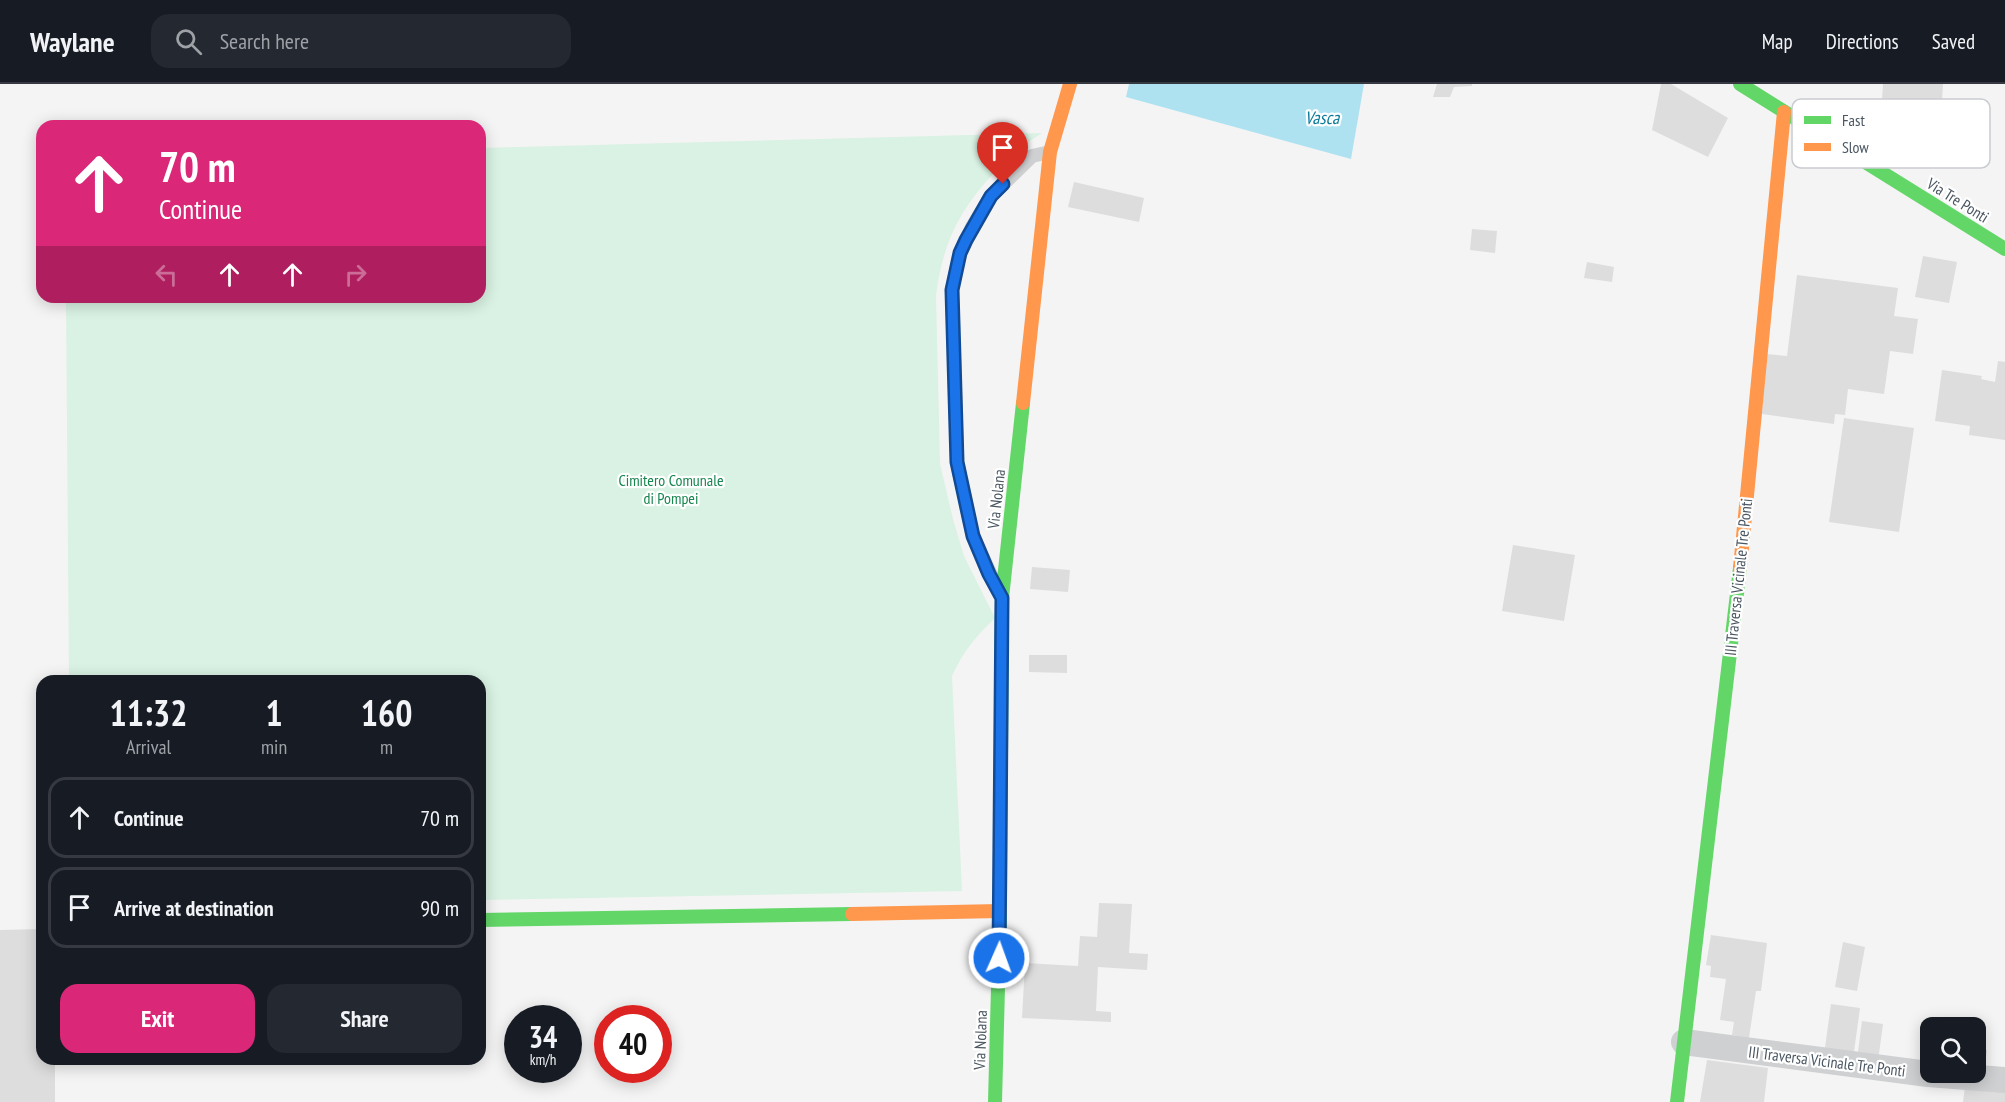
<!DOCTYPE html>
<style>
body{margin:0;font-family:"PT Sans Narrow",sans-serif;background:#242831;color:#f1f3f6;height:100vh;display:flex;flex-direction:column;font-size:22px;white-space:nowrap}
*{box-sizing:border-box;margin:0}
p{font-size:20px;color:#9ea1a6}
.icon{flex:none;width:33px;height:33px;fill:none;stroke:currentColor;stroke-width:2;stroke-linecap:round;stroke-linejoin:round}
.map{position:relative;flex:1;overflow:hidden}
.panel{position:absolute;left:36px;top:591px;width:450px;height:390px;display:flex;flex-direction:column;background:#171b24;border-radius:18px;box-shadow:0 3px 15px #0003}
.panel>*{flex:none}
.banner{position:absolute;left:36px;top:36px;width:450px;height:183px;border-radius:18px;box-shadow:0 3px 15px #0003;background:#db2777;color:#fff;overflow:hidden}
.buttons{position:absolute;left:1920px;top:933px;display:grid;gap:12px}
.buttons a{display:grid;place-items:center;width:66px;height:66px;border-radius:12px;background:#171b24;box-shadow:0 3px 15px #0003;font-size:30px}
.speed{position:absolute;left:504px;top:921px;display:flex;gap:12px;font-size:30px;font-weight:700;text-align:center}
.speed>*{display:grid;place-content:center;width:78px;height:78px;border-radius:50%;background:#171b24;box-shadow:0 3px 15px #0003;line-height:1}
.speed small{font-size:15px;font-weight:400}
.speed .limit{border:9px solid #d22;background:#fff;color:#111}
.pin{position:absolute;display:grid;place-items:center;width:51px;height:51px;color:#fff;margin:-62px -26px;border-radius:50% 50% 50% 0;rotate:-45deg;box-shadow:0 0 6px #0007}
.pin .icon{rotate:45deg}
.me{position:absolute;width:66px;margin:-33px;rotate:2deg;stroke-linejoin:round;filter:drop-shadow(0 0 4px #0008)}
.turn{display:flex;align-items:center;gap:21px;height:126px;padding:0 24px;font-size:27px}
.turn .icon{width:78px;height:78px;stroke-width:2.5}
.turn b{display:block;font-size:42px;line-height:51px}
.lanes{display:flex;align-items:center;height:57px;padding:0 24px;background:#0003;justify-content:center;gap:30px;direction:ltr}
.lanes .off{opacity:.35}
.eta{display:flex;justify-content:space-evenly;align-items:center;height:102px;text-align:center}
.eta b{font-size:36px;font-weight:600;line-height:42px}
.primary-button{display:flex;gap:12px;margin-top:auto;padding:12px 24px}
.primary-button a{flex:1;height:69px;border-radius:18px;background:#db2777;color:#fff;font-size:24px;font-weight:600;line-height:69px;text-align:center}
.primary-button a+a{background:#242831;color:#f1f3f6}
ul{padding:0;list-style:none}
li{display:flex;align-items:center;gap:18px;height:81px;margin:0 12px 9px;padding:0 12px;border:3px solid #363941;border-radius:18px}
li div{flex:1}
li b{display:block;font-size:22px}
li em{font-style:normal}
header{display:flex;align-items:center;gap:36px;box-sizing:border-box;height:84px;padding:0 30px;background:#171b24;border-bottom:2px solid #363941}
header strong{font-size:28px}
nav{display:flex;gap:33px;margin-inline-start:auto;font-size:21px}
.search{width:420px;height:54px;background:#242831;display:flex;align-items:center;gap:15px;box-sizing:border-box;padding:0 21px;border-radius:18px;color:#9ea1a6;font-size:22px}
.map>svg:first-child{display:block}
.green{fill:#d9f2e3}
.water{fill:#aee2f0}
.building{fill:#ddddde}
.lines{fill:none;stroke-linecap:round;stroke-linejoin:round}
.lane{stroke:#ced0d2;stroke-width:14}
.street{stroke:#ced0d2;stroke-width:26}
.fast{stroke:#63d668;stroke-width:14}
.slow{stroke:#ff974d;stroke-width:14}
.route-casing{stroke:#114b97;stroke-width:15}
.route{stroke:#1a73e8;stroke-width:10}
.labels{text-anchor:middle;dominant-baseline:central;stroke-width:4.5;stroke-linejoin:round;paint-order:stroke}
.street-label{font-size:16px;fill:#4a5661;stroke:#fff}
.park-label{font-size:16px;fill:#17864f;stroke:#fff}
.water-label{font-size:18px;font-style:italic;fill:#0c7c9b;stroke:#fff}
.key{fill:#fff;stroke:#c9ccd0;stroke-width:1.5}
.key-label{font-size:16px;fill:#4a5661}
</style>
<header>
<strong>Waylane</strong>
<div class="search"><svg class="icon" aria-label="search" viewBox="0 0 24 24"><circle cx="10" cy="10" r="6"/><path d="M15 15l6 6"/></svg>Search here</div>
<nav><a>Map</a><a>Directions</a><a>Saved</a></nav>
</header>
<div class="map">
<svg width="2005" height="1018" viewBox="0 0 2005 1018">
<rect width="100%" height="100%" fill="#f4f4f4"/>
<!-- green -->
<path class="green" d="M1042 49C1032 56 1021 62 1011 70 1004 76 998 84 992 91 958 128 942 162 936 212L940 380 953 435 964 472 995 534C976 552 963 568 952 592L962 807 480 816V597H69L66 213H480V64Z"/>
<!-- water -->
<path class="water" d="M1129 0H1364L1351 75 1126 13Z"/>
<!-- building -->
<path class="building" d="M1437 0H1472V2L1454 3 1450 13H1433Z
M1661 0H1671L1728 34 1708 73 1652 46Z
M1883 0H1943L1939 68 1879 65Z
M1074 98 1144 114 1139 138 1068 123Z
M1472 145 1497 147 1495 169 1470 166Z
M1923 172 1957 178 1949 219 1915 213Z
M1587 178 1614 183 1612 198 1584 194Z
M1797 191 1898 204 1894 232 1918 235 1913 270 1890 267 1884 310 1848 305 1845 331 1835 330 1834 340 1762 330 1766 270 1787 272Z
M1998 277 2005 278V356L1969 351 1970 342 1935 337 1942 286 1982 292 1981 295 1995 298Z
M1844 334 1914 344 1899 448 1829 438Z
M1513 461 1575 471 1564 537 1502 527Z
M1032 483 1070 486 1068 508 1030 505Z
M1029 571H1067V589L1029 588Z
M1099 819 1132 820 1129 869 1148 870 1147 886 1098 883 1096 927 1111 928V938L1022 934 1025 879 1078 882 1080 852 1097 853Z
M42 845V975H55V1018H0V846Z
M1711 851 1767 859 1761 907H1756L1749 954 1732 951 1734 938 1720 936 1726 895 1710 893 1711 882 1706 881Z
M1843 858 1865 863 1857 907 1835 903Z
M1831 920 1860 924 1853 975 1824 971Z
M1862 937 1883 940 1878 977 1857 975Z
M1976 964 1987 966 1984 989 1976 988Z
M1707 976 1768 984 1764 1018H1700Z
M1965 1002 2005 1005V1018H1963Z"/>
<g class="lines">
<!-- lane -->
<path class="lane" d="M997 504 973 452 957 378 952 206 960 169 972 143 991 112 1032 72 1050 68"/>
<!-- street -->
<path class="street" d="M1684 958 1928 990 2005 996"/>
<!-- fast -->
<path class="fast" d="M1740 0 2005 165
M480 836 852 830
M995 1018 1000 827 1002 514 1023 319
M1677 1018 1740 484"/>
<!-- slow -->
<path class="slow" d="M1023 319 1050 68 1070 0
M1740 484 1784 28
M852 830 1000 827"/>
</g>
<g class="lines">
<!-- route casing -->
<g class="route-casing">
<path id="route" d="M999 874 1002 514 989 490 973 452 957 378 952 206 960 169 966 156 991 112 1003 100"/>
</g>
<!-- route -->
<use href="#route" class="route"/>
</g>
<g class="labels">
<!-- street labels -->
<g class="street-label">
<text transform="translate(1958 116) rotate(32)">Via Tre Ponti</text>
<text transform="translate(996 415) rotate(-84)">Via Nolana</text>
<text transform="translate(1738 493) rotate(-84)">III Traversa Vicinale Tre Ponti</text>
<text transform="translate(980 956) rotate(-88)">Via Nolana</text>
<text transform="translate(1827 977) rotate(7)">III Traversa Vicinale Tre Ponti</text>
</g>
<!-- park labels -->
<g class="park-label">
<text x="671" y="396">Cimitero Comunale<tspan x="671" dy="18">di Pompei</tspan></text>
</g>
<!-- water labels -->
<g class="water-label">
<text x="1322" y="33">Vasca</text>
</g>
</g>
<!-- legend -->
<rect x="1792" y="15" width="198" height="69" rx="9" class="key"/>
<rect x="1804" y="32" width="27" height="8" fill="#63d668"/>
<rect x="1804" y="59" width="27" height="8" fill="#ff974d"/>
<g class="key-label">
<text x="1842" y="42">Fast</text>
<text x="1842" y="69">Slow</text>
</g>
</svg>
<div class="buttons">
<a><svg class="icon" aria-label="search" viewBox="0 0 24 24"><circle cx="10" cy="10" r="6"/><path d="M15 15l6 6"/></svg></a>
</div>
<div class="speed"><div>34<small>km/h</small></div><div class="limit">40</div></div>
<div class="pin" style="left:1003px;top:100px;background:#d93025"><svg class="icon" aria-label="arrive" viewBox="0 0 24 24"><path d="M6 21V4h12l-3 4 3 4H6"/></svg></div>
<svg class="me" style="left:999px;top:874px" viewBox="-20 -20 40 40"><circle r="17" fill="#1a73e8" stroke="#fff" stroke-width="3"/><path d="M0-11L8 9 0 5-8 9z" fill="#fff"/></svg>
<div class="banner">
<div class="turn"><svg class="icon" aria-label="ahead" viewBox="0 0 24 24"><path d="M12 20V5M6 11l6-6 6 6"/></svg><div><b>70 m</b>Continue</div></div>
<div class="lanes"><svg class="icon off" aria-label="left" viewBox="0 0 24 24"><path d="M17 20v-9H6M10 6l-5 5 5 5"/></svg><svg class="icon" aria-label="ahead" viewBox="0 0 24 24"><path d="M12 20V5M6 11l6-6 6 6"/></svg><svg class="icon" aria-label="ahead" viewBox="0 0 24 24"><path d="M12 20V5M6 11l6-6 6 6"/></svg><svg class="icon off" aria-label="right" viewBox="0 0 24 24"><path d="M7 20v-9h11M14 6l5 5-5 5"/></svg></div>
</div>
<section class="panel">
<div class="eta">
<div><b>11:32</b><p>Arrival</p></div>
<div><b>1</b><p>min</p></div>
<div><b>160</b><p>m</p></div>
</div>
<ul>
<li><svg class="icon" aria-label="ahead" viewBox="0 0 24 24"><path d="M12 20V5M6 11l6-6 6 6"/></svg><div><b>Continue</b></div><em>70 m</em></li>
<li><svg class="icon" aria-label="arrive" viewBox="0 0 24 24"><path d="M6 21V4h12l-3 4 3 4H6"/></svg><div><b>Arrive at destination</b></div><em>90 m</em></li>
</ul>
<div class="primary-button"><a>Exit</a><a>Share</a></div>
</section>
</div>
